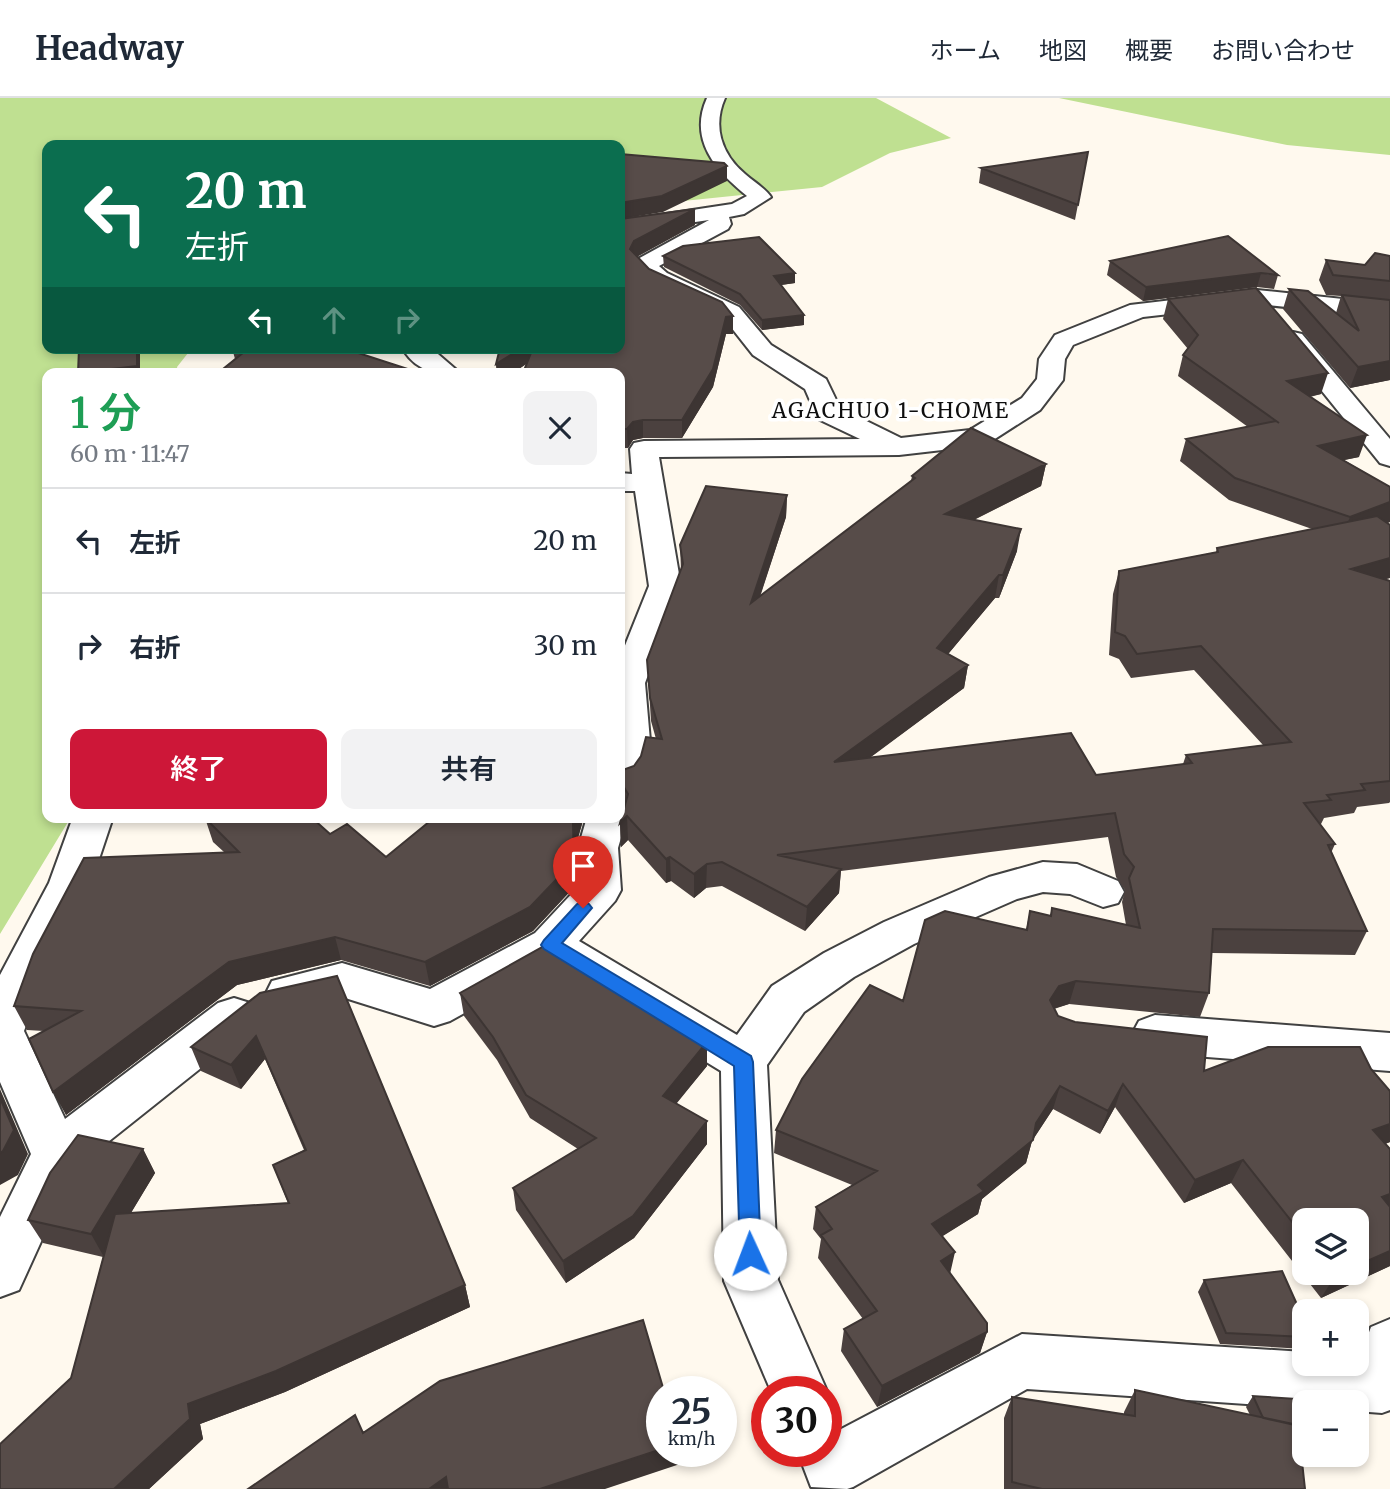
<!DOCTYPE html>
<html lang="ja">
<meta charset="utf-8">
<style>
body{margin:0;font-family:Merriweather,"Noto Sans JP",serif;background:#f2f2f3;color:#1f2937;height:100vh;display:flex;flex-direction:column;font-size:26px;white-space:nowrap}
*{box-sizing:border-box;margin:0}
p{font-size:23px;color:#747a83}
.icon{flex:none;width:38px;height:38px;fill:none;stroke:currentColor;stroke-width:2;stroke-linecap:round;stroke-linejoin:round}
.map{position:relative;flex:1;overflow:hidden}
.details{position:absolute;left:42px;top:270px;width:583px;height:455px;display:flex;flex-direction:column;background:#fff;border-radius:14px;box-shadow:0 4px 10px #0003}
.details>*{flex:none}
.guide{position:absolute;left:42px;top:42px;width:583px;height:214px;border-radius:14px;box-shadow:0 4px 10px #0003;background:#0b6e4f;color:#fff;overflow:hidden}
.controls{position:absolute;left:1292px;top:1110px;display:grid;gap:14px}
.controls a{display:grid;place-items:center;width:77px;height:77px;border-radius:14px;background:#fff;box-shadow:0 4px 10px #0003;font-size:35px}
.speed{position:absolute;left:646px;top:1278px;display:flex;gap:14px;font-size:35px;font-weight:700;text-align:center}
.speed>*{display:grid;place-content:center;width:91px;height:91px;border-radius:50%;background:#fff;box-shadow:0 4px 10px #0003;line-height:1}
.speed small{font-size:18px;font-weight:400}
.speed .limit{border:10px solid #d22;background:#fff;color:#111}
.pin{position:absolute;display:grid;place-items:center;width:60px;height:60px;color:#fff;margin:-72px -30px;border-radius:50% 50% 50% 0;rotate:-45deg;box-shadow:0 0 7px #0007}
.pin .icon{rotate:45deg}
.me{position:absolute;width:77px;margin:-38px;rotate:358deg;stroke-linejoin:round;filter:drop-shadow(0 0 5px #0008)}
.turn{display:flex;align-items:center;gap:24px;height:147px;padding:0 28px;font-size:32px}
.turn .icon{width:91px;height:91px;stroke-width:2.5}
.turn b{display:block;font-size:49px;line-height:60px}
.lanes{display:flex;align-items:center;height:66px;padding:0 28px;background:#0003;justify-content:center;gap:35px;direction:ltr}
.lanes .off{opacity:.35}
.round{display:grid;place-items:center;flex:none;width:74px;height:74px;border-radius:14px;background:#f2f2f3}
.head{display:flex;align-items:center;justify-content:space-between;height:119px;padding:0 28px}
h1{font-size:42px;font-weight:600;line-height:52px;color:#1e9e55}
.primary-button{display:flex;gap:14px;margin-top:auto;padding:14px 28px}
.primary-button a{flex:1;height:80px;border-radius:14px;background:#cd1738;color:#fff;font-size:28px;font-weight:600;line-height:80px;text-align:center}
.primary-button a+a{background:#f2f2f3;color:#1f2937}
ul{padding:0;list-style:none}
li{display:flex;align-items:center;gap:21px;height:105px;padding:0 28px;border-top:2px solid #e0e1e3}
li div{flex:1}
li b{display:block;font-size:26px}
li em{font-style:normal}
header{display:flex;align-items:center;gap:42px;box-sizing:border-box;height:98px;padding:0 35px;background:#fff;border-bottom:2px solid #e0e1e3}
header strong{font-size:33px}
nav{display:flex;gap:38px;margin-inline-start:auto;font-size:24px}
.map>svg:first-child{display:block}
.forest{fill:#bfe091}
.lines{fill:none;stroke-linecap:round;stroke-linejoin:round}
.minor-casing{stroke:#414141;stroke-width:4}
.minor{fill:#fff;fill-rule:evenodd}
.wall{fill:#4b413f;fill-rule:evenodd}
.shaded-wall{fill:#3d3533}
.building{fill:#574c49;stroke:#3d3533;stroke-width:2}
.route{fill:#1a73e8;stroke:#114b97;stroke-width:2}
.labels{text-anchor:middle;dominant-baseline:central;stroke-width:7;stroke-linejoin:round;paint-order:stroke}
.far-neighbourhood-label{font-size:21px;letter-spacing:2px;fill:#0e0e0e;stroke:#fff}
</style>
<header>
<strong>Headway</strong>
<nav><a>ホーム</a><a>地図</a><a>概要</a><a>お問い合わせ</a></nav>
</header>
<div class="map">
<svg width="1390" height="1391" viewBox="0 0 1390 1391">
<rect width="100%" height="100%" fill="#fff9ee"/>
<!-- forest -->
<path class="forest" d="M0 0H876L951 40 890 55 822 89 644 107 620 106V47H47V250H192L177 269 178 275H47V719H71L0 836Z
M1059 0H1390V57L1287 47Z"/>
<g class="lines">
<!-- minor casing -->
<g class="minor-casing">
<path id="minor" d="M707 0H725C712 29 722 57 745 76 754 84 765 90 771 99L744 116 729 119 731 126 728 131 659 168 667 175 739 209 771 247 826 281 840 310 901 340 970 332 1022 300 1037 281 1039 261 1055 237 1130 207 1257 192 1390 206V220L1257 206 1143 219 1073 247 1065 261 1063 282 1040 312 987 346 977 348 899 357 659 359 681 488 645 585 650 643 639 681 633 690 620 694V560L649 488 635 393H620V375L632 376 630 351 634 345 644 343 860 341 818 321 805 291 753 257 723 219 651 185 633 167 636 162 709 122 620 135V123L732 106 747 98C716 73 688 42 707 0Z
M1293 234 1302 236 1390 341V368L1380 365 1284 246 1281 241 1284 236Z
M406 250H431L460 275C436 275 419 275 404 253Z
M620 709 627 719 618 750 621 792 615 803 579 843 737 937 772 888 824 855 884 824 989 779 1043 764 1077 766 1118 783 1124 794 1118 805 1103 809 1070 796 1043 794 1017 801 914 846 854 879 804 914 767 967 778 1182 827 1293 826 1296V1293H771L724 1183 721 973 549 868 450 923 434 928 342 899 288 913 272 907 266 895 272 883 342 865 430 891 535 835 579 788 578 750 587 719H620Z
M73 719H113L91 785 43 879 24 933 65 1021 218 905 234 900 250 905 257 918 250 931 74 1071 19 1192 0 1199V1119L31 1056 0 984V877L49 785Z
M1155 917 1390 935V973L1155 955 1139 949 1132 936 1139 923Z
M1390 1221V1312L1382 1315 1356 1313V1304H1304V1310L1027 1291 853 1389 847 1391 811 1389 803 1368 809 1353H826V1339L1022 1236 1304 1254V1265H1356V1257L1360 1258 1371 1229Z"/>
</g>
<!-- minor -->
<use href="#minor" class="minor"/>
</g>
<!-- wall -->
<path class="wall" d="M1088 54 1075 122 979 85 981 70Z
M620 121 695 127 637 158 649 171 733 218V236H726L713 289 682 340H643L633 342 628 350H620V275L526 266 513 275H497L496 266Z
M663 158 795 175V185L781 187 804 217V227L762 232 740 207 664 169Z
M1390 158V282L1350 290 1283 211 1289 191 1336 215 1341 198 1326 197 1319 182 1326 162 1365 167Z
M1110 163 1278 177 1274 191 1257 189 1143 203 1107 177Z
M1168 201 1321 296 1310 299 1359 359 1344 362 1390 389V424L1387 425 1390 427V480L1385 481 1390 482V704L1389 705 1357 709 1354 715 1324 720 1321 726H1320L1335 746 1331 755 1367 833 1355 857 1212 855 1209 895 1200 919 1069 906 1054 911 1058 918 1204 973 1371 971 1390 993V1044L1385 1046 1390 1051V1168L1321 1200 1231 1085 1184 1105 1115 1009 1100 1036 1053 1011 1032 1043 1026 1065 982 1101 978 1116 942 1138 950 1175 987 1234 980 1255 877 1309 841 1253 844 1231 863 1221 818 1160 821 1141 813 1131 816 1109 852 1087 774 1055 776 1032 903 903 1026 832 1030 813 1050 818 1052 810 1126 827 1122 804 1125 792 1116 779 1108 739 841 773 839 795 805 833 722 788 706 790 694 800 671 783 666 785 628 742 621 749 620 725 624 711 620 706V709V673L634 668 656 641 651 623 647 562 681 472 680 447 787 397 786 419 760 499 911 383 912 378 1046 366 1041 388 974 422 1017 453 999 500H995L948 556 968 567 964 590 870 659 1096 677 1183 666 1186 657 1263 647 1194 572 1131 580 1119 561 1109 557 1113 496 1119 473 1216 454 1217 450 1312 431 1229 402 1180 363 1186 341 1248 329 1178 278 1183 257 1188 251 1163 221ZM1304 1122 1356 1174H1304Z
M232 250H343L235 261Z
M435 719H584L575 750 576 787 533 833 430 888 341 862 237 887 66 1017 44 933 27 932 14 908 224 754 213 744 205 720 330 736 386 759Z
M260 895 465 1187 470 1209 285 1294 200 1326 203 1341 149 1391H0L71 1280 103 1159 43 1145 28 1122 143 1051 155 1075 131 1115 288 1105 273 1067 304 1052 265 961 241 991 201 973 191 949Z
M460 895 707 944V968L676 1005 707 1023V1046L634 1140 566 1185 516 1112 513 1090 578 1051 530 1020 497 962 464 918Z
M1204 1182 1304 1222V1251L1220 1246 1198 1194Z
M1135 1292 1250 1317 1246 1309 1253 1298 1310 1302 1314 1296H1334L1304 1304V1341L1299 1340 1305 1391H1004V1320L1012 1299 1124 1316V1314Z"/>
<!-- shaded-wall -->
<path class="shaded-wall" d="M727 68V83L663 114 620 121V105Z
M695 111V127L635 160 630 151 634 143Z
M795 175V185L774 188V178Z
M1261 175 1257 189 1143 203 1146 189Z
M804 217V227L762 232V222Z
M733 218V236H726L713 289 682 340V322L726 219Z
M137 250H140V275H82Z
M522 250H538V258L513 275H497L496 266Z
M1390 263V282L1350 290 1358 269Z
M1328 275 1321 296 1281 304 1287 283Z
M643 322V340L633 342 628 350 627 331 633 324Z
M1367 337 1359 359 1310 369 1318 348Z
M1046 366 1041 388 941 438 945 416Z
M787 397 786 419 750 528 751 505Z
M1390 404V424L1341 441 1350 419Z
M1021 431 1017 453 999 500 1003 477Z
M1390 460V480L1342 493 1351 471Z
M999 477 995 500 934 573 937 550Z
M968 567 964 590 832 688 834 664Z
M627 718 628 742 621 749 620 725Z
M575 719H584L575 750 576 787 533 833 430 888 425 864 573 726Z
M670 759 671 783 666 785V761Z
M707 766 706 790 694 800V776Z
M841 771 839 795 805 833 807 809Z
M335 839 341 862 237 887 66 1017 53 994 229 864Z
M1076 883 1069 906 1052 911 1050 902 1059 888Z
M256 938 265 961 241 991 231 967Z
M707 944V968L664 1021 663 998Z
M1123 986 1115 1009 1100 1036 1108 1013Z
M1060 988 1053 1011 1032 1043 1026 1065 982 1101 978 1116 927 1148 932 1126 978 1087 1036 1025Z
M0 991 28 1056 18 1077 0 1087Z
M707 1023V1046L634 1140 566 1185 563 1163Z
M1390 1026V1044L1359 1056 1373 1032Z
M143 1051 155 1075 104 1159 91 1136Z
M1243 1062 1231 1085 1184 1105 1195 1082Z
M1390 1096V1112L1382 1099Z
M1390 1153V1168L1321 1200 1335 1178 1343 1174H1356V1168Z
M955 1154 950 1176 941 1163Z
M465 1187 470 1209 285 1294 200 1326 203 1341 149 1391H114L188 1306Z
M987 1234 980 1255 877 1309 882 1288Z
M662 1351V1353H679L680 1366 605 1391H540Z
M446 1379 449 1391H429Z"/>
<!-- building -->
<path class="building" d="M1088 54 1078 107 981 70Z
M620 56 724 65 727 68 662 98 620 105Z
M695 111 634 143 630 151 649 171 722 204 733 218 726 219 713 271 682 322H643L633 324 627 331H620V275H523L533 250H620V121Z
M1228 138 1278 177 1261 175 1146 189 1110 163Z
M759 139 795 175 774 178 804 217 762 222 740 196 663 158 683 148Z
M1375 155 1390 158V183L1333 177 1326 162 1365 167Z
M1256 190 1328 275 1287 283 1367 337 1318 348 1390 389V404L1350 419 1235 380 1186 341 1276 323 1279 325 1183 257 1198 237 1168 201Z
M1289 191 1308 193 1359 233 1342 197 1390 202V263L1358 269Z
M79 250H137V268L78 275Z
M238 250H343L420 275H218L244 254Z
M500 250H522L496 266Z
M971 330 1046 366 945 416 1021 431 1003 477H999L937 550 968 567 834 664 1071 635 1096 677 1192 665 1186 657 1291 644 1201 548 1137 556 1125 538 1115 534 1119 473 1218 454 1217 450 1377 418 1390 427V460L1351 471 1390 483V683L1361 686 1365 692 1327 697 1331 702 1304 705 1335 746 1328 747 1367 833 1213 831 1209 895 1076 883 1059 888 1050 902 1058 918 1075 924 1207 939 1204 973 1268 949H1360L1371 971 1390 993V1026L1373 1032 1390 1051V1096L1382 1099 1390 1109V1153L1356 1168V1122H1304V1139L1243 1062 1195 1082 1123 986 1108 1013 1060 988 1036 1025 1033 1042 978 1087 984 1093 932 1126 955 1154 941 1163 987 1225V1234L882 1288 844 1231 877 1213 821 1137 832 1131 816 1109 877 1073 776 1032 802 981 870 887 903 903 925 822 945 813 1027 832 1030 813 1051 818 1052 810 1140 830 1129 780 1134 769 1124 756 1115 715 777 757 841 771 807 809 722 764 707 766 694 776 670 759 666 761 627 718 620 725 628 696 620 683V673L634 668 641 658 646 639 662 641 650 600 647 562 683 466 680 447 706 388 787 397 751 505 915 380 912 378Z
M206 719H311L330 736 347 726 386 759 435 719H575L573 726 574 763 530 809 425 864 335 839 229 864 53 994 29 941 81 913 14 908 33 856 84 760 239 754 205 720Z
M546 847 707 944 663 998 707 1023 633 1118 563 1163 513 1090 596 1040 526 997 493 939 460 895Z
M337 878 465 1187 276 1273 188 1306 190 1321 114 1391H0V1346L71 1280 115 1116 289 1105 273 1067 306 1052 256 938 231 967 191 949 260 895Z
M0 1000 14 1032 3 1053 0 1055Z
M78 1037 143 1051 91 1136 28 1122 50 1075Z
M1282 1173 1304 1222V1239L1226 1235 1204 1182Z
M1332 1174H1343L1335 1178Z
M643 1222 664 1293H662V1351L540 1391H448L446 1379 429 1391H248L355 1317 363 1335 440 1283Z
M1135 1292 1298 1327 1305 1391H1042L1012 1384V1299L1135 1318Z
M1314 1296H1334L1336 1304H1304V1329L1263 1320 1253 1298 1312 1302Z"/>
<!-- route -->
<path class="route" d="M583 804 589 806 592 810 562 845 751 958 753 964 761 1156 758 1163 750 1166 743 1163 740 1156 734 968 544 851 541 847 544 842 577 806Z"/>
<g class="labels">
<!-- far-neighbourhood labels -->
<g class="far-neighbourhood-label">
<text x="891" y="312">AGACHUO 1-CHOME</text>
</g>
</g>
</svg>
<div class="controls">
<a><svg class="icon" aria-label="layers" viewBox="0 0 24 24"><path d="M12 4l9 5-9 5-9-5zM3 14l9 5 9-5"/></svg></a>
<a>+</a>
<a>−</a>
</div>
<div class="speed"><div>25<small>km/h</small></div><div class="limit">30</div></div>
<div class="pin" style="left:583px;top:810px;background:#d93025"><svg class="icon" aria-label="arrive" viewBox="0 0 24 24"><path d="M6 21V4h12l-3 4 3 4H6"/></svg></div>
<svg class="me" style="left:750px;top:1156px" viewBox="-20 -20 40 40"><circle r="19" fill="#fff"/><path d="M0-13L10 11 0 6-10 11z" fill="#1a73e8"/></svg>
<div class="guide">
<div class="turn"><svg class="icon" aria-label="left" viewBox="0 0 24 24"><path d="M17 20v-9H6M10 6l-5 5 5 5"/></svg><div><b>20 m</b>左折</div></div>
<div class="lanes"><svg class="icon" aria-label="left" viewBox="0 0 24 24"><path d="M17 20v-9H6M10 6l-5 5 5 5"/></svg><svg class="icon off" aria-label="ahead" viewBox="0 0 24 24"><path d="M12 20V5M6 11l6-6 6 6"/></svg><svg class="icon off" aria-label="right" viewBox="0 0 24 24"><path d="M7 20v-9h11M14 6l5 5-5 5"/></svg></div>
</div>
<section class="details">
<div class="head"><div><h1>1 分</h1><p>60 m · 11:47</p></div><a class="round"><svg class="icon" aria-label="close" viewBox="0 0 24 24"><path d="M6 6l12 12M18 6L6 18"/></svg></a></div>
<ul>
<li><svg class="icon" aria-label="left" viewBox="0 0 24 24"><path d="M17 20v-9H6M10 6l-5 5 5 5"/></svg><div><b>左折</b></div><em>20 m</em></li>
<li><svg class="icon" aria-label="right" viewBox="0 0 24 24"><path d="M7 20v-9h11M14 6l5 5-5 5"/></svg><div><b>右折</b></div><em>30 m</em></li>
</ul>
<div class="primary-button"><a>終了</a><a>共有</a></div>
</section>
</div>
